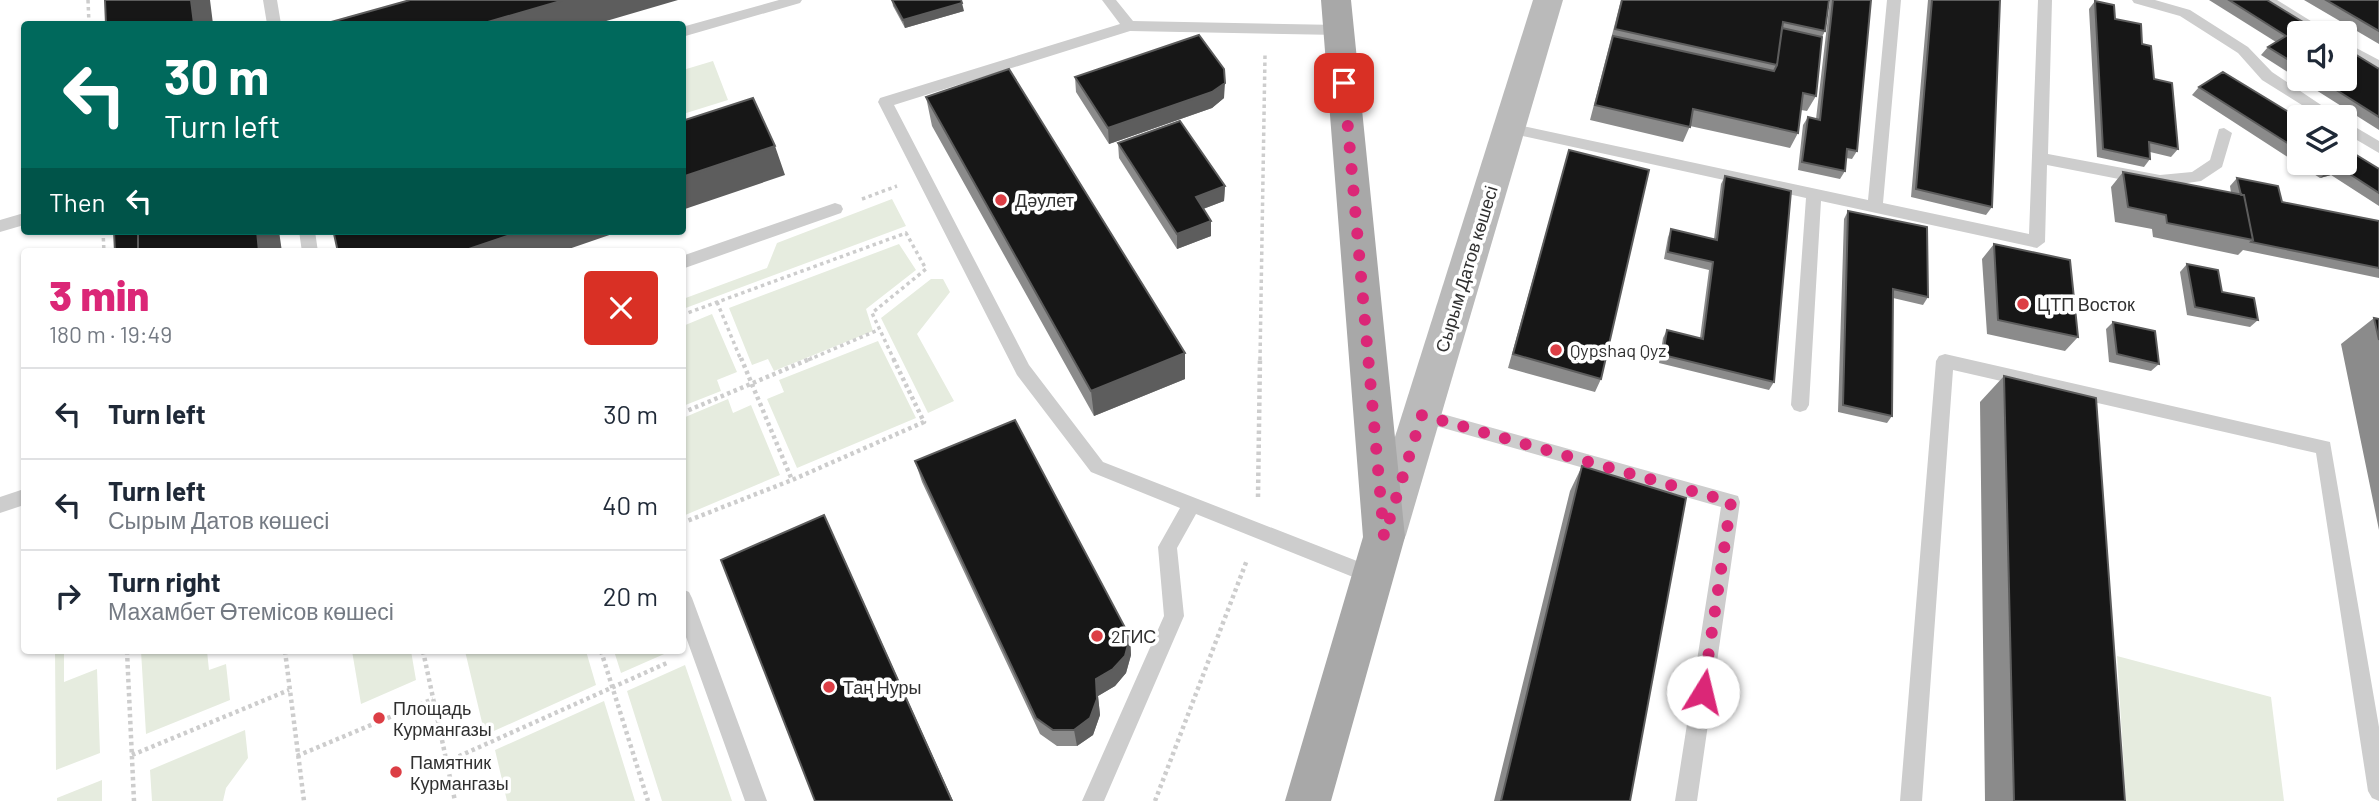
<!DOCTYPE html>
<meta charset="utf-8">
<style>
body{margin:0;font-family:Barlow,sans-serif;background:#f2f2f3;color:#1f2937;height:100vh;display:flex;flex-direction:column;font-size:26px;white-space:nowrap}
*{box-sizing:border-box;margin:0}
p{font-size:23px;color:#747a83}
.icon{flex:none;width:38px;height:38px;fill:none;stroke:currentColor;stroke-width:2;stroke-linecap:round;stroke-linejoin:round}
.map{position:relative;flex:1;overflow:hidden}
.drawer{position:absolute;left:21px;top:248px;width:665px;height:406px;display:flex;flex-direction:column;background:#fff;border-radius:7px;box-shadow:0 2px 5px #0004}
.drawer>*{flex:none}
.hud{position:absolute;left:21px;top:21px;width:665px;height:214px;border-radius:7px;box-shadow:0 2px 5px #0004;background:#00695c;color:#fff;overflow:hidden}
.controls{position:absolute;left:2287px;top:21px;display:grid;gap:14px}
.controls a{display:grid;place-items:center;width:70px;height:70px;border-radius:7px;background:#fff;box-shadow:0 2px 5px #0004;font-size:35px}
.pin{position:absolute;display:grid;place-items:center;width:60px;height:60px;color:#fff;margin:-30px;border-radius:14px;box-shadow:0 4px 10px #0006}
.me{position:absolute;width:77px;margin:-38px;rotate:9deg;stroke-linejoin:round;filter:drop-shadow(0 0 5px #0008)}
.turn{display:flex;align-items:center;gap:24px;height:147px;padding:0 28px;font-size:32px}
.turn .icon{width:91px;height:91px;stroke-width:2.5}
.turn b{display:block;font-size:49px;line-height:60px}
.then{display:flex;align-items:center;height:66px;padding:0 28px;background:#0003;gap:14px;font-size:26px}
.round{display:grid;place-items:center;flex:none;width:74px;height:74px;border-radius:7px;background:#f2f2f3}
.summary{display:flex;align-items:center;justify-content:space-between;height:119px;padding:0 28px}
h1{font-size:42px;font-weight:800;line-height:52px;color:#db2777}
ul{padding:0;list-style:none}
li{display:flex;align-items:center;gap:21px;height:91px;padding:0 28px;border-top:2px solid #e0e1e3}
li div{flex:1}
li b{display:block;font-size:26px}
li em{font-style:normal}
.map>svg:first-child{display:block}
.green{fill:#e6ecdf}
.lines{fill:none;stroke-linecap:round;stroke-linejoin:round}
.path-far1{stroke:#cdcdcd;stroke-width:3.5;stroke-dasharray:3.5 3.5;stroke-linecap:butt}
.path{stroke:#cdcdcd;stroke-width:4.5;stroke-dasharray:3.5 3.5;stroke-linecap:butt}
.lane{fill:#cdcdcd;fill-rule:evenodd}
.secondary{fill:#bababa;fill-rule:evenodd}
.primary{fill:#a8a8a8;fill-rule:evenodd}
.wall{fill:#8b8b8b}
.shaded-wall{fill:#5d5d5d}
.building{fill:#171717;stroke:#5d5d5d;stroke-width:2}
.route{stroke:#db2777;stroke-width:12;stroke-dasharray:0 21.6}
.poi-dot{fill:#dc3e45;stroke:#fff;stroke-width:2.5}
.labels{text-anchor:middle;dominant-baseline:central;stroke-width:7;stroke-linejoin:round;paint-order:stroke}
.poi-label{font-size:18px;fill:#303030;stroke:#fff;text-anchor:start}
.street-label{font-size:18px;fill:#303030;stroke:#fff}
</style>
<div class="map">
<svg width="2379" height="801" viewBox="0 0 2379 801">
<rect width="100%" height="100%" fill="#fff"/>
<!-- green -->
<path class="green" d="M713 61 728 100 683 114V70Z
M892 199 906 226 683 309V299L767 268 777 243Z
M899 244 916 270 866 309 873 331 774 371 768 359 752 365 729 308Z
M931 279H943L950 292 917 334 954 401 928 413 881 318Z
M712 314 737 372 717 380 721 391 683 406V326Z
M878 341 916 418 797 468 767 399 784 392 779 380Z
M728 399 733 413 751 405 780 475 683 516V418Z
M55 651H64V682L97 669 100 753 56 770Z
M141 651H207L209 670 226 664 230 700 146 734Z
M352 651H411L416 680 361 704Z
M465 651H586L596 685 485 735Z
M614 651H671L621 673Z
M2117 656 2271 697 2284 801H2126Z
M685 665 732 801H662L627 691Z
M604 701 635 801H507L495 750Z
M245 730 248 758 226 788 223 801H152L150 770Z
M102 780V801H57V798Z"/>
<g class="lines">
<!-- path-far1 -->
<path class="path-far1" d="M88 0 89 24
M862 199 897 186
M103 231 104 252
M717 302 741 360
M682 315 906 233 926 269 872 313 894 360
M808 360 878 330
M1260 360 1265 55"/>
<!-- path -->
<path class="path" d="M741 358 792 480
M682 413 812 358
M1258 497 1260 358
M682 523 792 480 924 422 893 358
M127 651 134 801
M285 651 304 801
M423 651 455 801
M601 651 648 801
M132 755 289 690
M297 756 433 699
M446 762 669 662
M1155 801 1247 560"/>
<!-- lane -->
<path class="lane" d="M263 0H277L281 24H267Z
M779 0H802L800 3 682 37V27Z
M1102 0H1116L1133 21 1339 25 1346 30 1339 35 1130 31 894 105 1029 365 1103 462 1380 570 1383 576 1380 582 1373 585 1196 514 1177 548 1184 616 1104 801H1082L1164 616 1158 547 1180 508 1091 472 1017 375 878 102 880 98 1120 24Z
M1887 0H1901L1883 203 2029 234 2038 0H2052L2048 154 2160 175 2192 172 2210 160 2219 129 2224 128 2232 133 2222 167 2201 181 2160 187 2047 165 2045 242 2037 248 1821 201 1809 405 1806 410 1800 412 1794 410 1791 405 1806 198 1509 133 1501 128 1509 123 1868 200Z
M2132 0H2155L2190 10 2248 47 2272 72 2339 117H2321L2262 80 2238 53 2180 16 2134 3Z
M2260 0H2277L2330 33H2313Z
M2345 42 2379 60V72L2345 53Z
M2345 121 2379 141V153L2345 133Z
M835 203 841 205 843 209 841 213 682 269V256Z
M24 213V225L0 232V220Z
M299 231H315L318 252H302Z
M1945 354 2330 442 2379 727V801L2372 798 2368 791 2316 453 1953 370 1922 801H1900L1936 361 1939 356Z
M1421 408 1738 496 1740 502 1697 801H1675L1721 507 1415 420 1412 415 1415 410Z
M24 489V505L0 513V497Z
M682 589 689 592 692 598 767 801H745L682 626Z"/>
<!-- secondary -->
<path class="secondary" d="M1533 0H1563L1406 535 1400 548 1385 553 1370 548 1364 535Z"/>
<!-- primary -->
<path class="primary" d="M1321 0H1351L1405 537 1331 801H1285L1363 537Z"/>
</g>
<!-- wall -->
<path class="wall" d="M892 0 964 11 905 28 893 6Z
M1621 0H1829L1825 31 1822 37 1816 96 1807 111 1801 110 1798 133 1790 148 1690 126 1683 142 1590 120Z
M1830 0H1871L1857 151 1852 159 1846 158 1845 171 1840 179 1798 170 1803 125 1808 117 1816 119Z
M1928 0H2000L1992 207 1986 215 1911 197Z
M2209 0H2267L2300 33V79H2345L2379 69V130L2261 55 2268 47 2276 42Z
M2304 0H2379V44Z
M2095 1 2142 44 2178 149 2171 157 2150 152V159L2144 167 2097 157 2089 9Z
M1075 77 1224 98 1212 108 1109 144 1076 92Z
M2199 87 2300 119V163H2345L2379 169V206L2331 175 2320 178 2192 95Z
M926 97 1185 379 1094 416 932 126Z
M1118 143 1225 186 1224 201 1203 209 1211 236 1177 249 1119 158Z
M1569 150 1601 379 1595 392 1508 368Z
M2123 172 2231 193 2230 186 2237 178 2282 202 2379 221V278L2243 250 2238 255 2153 237 2152 229 2115 222 2111 187Z
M1725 176 1774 382 1769 390 1659 363 1663 338 1667 330 1700 338 1709 270 1664 259 1668 237 1671 229 1714 239 1721 184Z
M1848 211 1928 297 1923 305 1893 298 1892 416 1887 423 1838 412 1844 219Z
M1994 244 2078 337 2065 351 1987 334 1982 259Z
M2187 264 2222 292 2258 320 2250 327 2187 315 2180 272Z
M2374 318 2379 319V530L2341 344Z
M2113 322 2159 364 2151 371 2109 362 2106 329Z
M2004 376 2125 801H1985L1980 402Z
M915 461 1130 637 1131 655 1126 673 1115 686 1098 696 1100 715 1093 735 1077 746H1057L1040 734 922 482Z
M1582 466 1630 801H1494L1570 491Z"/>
<!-- shaded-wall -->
<path class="shaded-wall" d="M191 0H210L213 24H194Z
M564 0H678L596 24H481Z
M962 3 964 11 905 28 903 20Z
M1225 83 1224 98 1212 108 1109 144 1108 128Z
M775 146 785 175 682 210V177Z
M2339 167 2331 175 2320 178 2329 170Z
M1225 186 1224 201 1195 212 1196 197Z
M1211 221V236L1177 249V234Z
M257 231H279L282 252H259Z
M522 231H621L560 252H460Z
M1185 353V379L1094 416 1091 391Z
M824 515 835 539 953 801H952Z
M1130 637 1131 655 1126 673 1115 686 1098 696 1100 715 1093 735 1077 746 1074 730 1096 679Z"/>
<!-- building -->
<path class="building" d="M105 0H191L194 24H106Z
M410 0H564L481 24H324Z
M892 0H961L962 3 903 20Z
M1622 0H1829L1825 31 1783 22 1777 65 1615 29Z
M1833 0H1871L1857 151 1847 149 1845 171 1802 162 1808 117 1820 120Z
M1932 0H2000L1992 207 1916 189Z
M2229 0H2267L2321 33H2300V67L2268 47 2286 36Z
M2326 0H2379V31Z
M2095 1 2114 5 2115 19 2141 24 2142 44 2151 46 2154 79 2172 83 2178 149 2149 142 2150 159 2103 149Z
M1782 28 1822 37 1816 96 1803 93 1798 133 1693 109 1690 127 1595 105 1613 36 1774 71 1777 65Z
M1199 35 1224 69 1225 83 1212 92 1108 128 1075 77Z
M2345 48 2379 69V117L2319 79H2345Z
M1009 69 1185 353 1091 391 926 97Z
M2223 72 2300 119V151L2199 87Z
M753 98 775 146 682 177V121Z
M1180 121 1225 186 1196 197 1211 221 1177 234 1118 143Z
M2345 148 2379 169V193L2339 167 2329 170 2318 163H2345Z
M1569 150 1649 170 1601 379 1513 354Z
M2123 172 2244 195 2253 240 2167 223 2166 215 2128 207Z
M1725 176 1791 191 1774 382 1663 355 1667 330 1703 339 1713 262 1668 252 1671 229 1717 240Z
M2237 178 2278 186 2282 202 2379 221V268L2251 242 2253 240 2244 195H2241Z
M1848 211 1927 227 1928 297 1893 289 1892 416 1843 405Z
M114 231H138V252H115Z
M138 231H257L259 252H138Z
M342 231H522L460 252H338L334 234Z
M1994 244 2070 260 2078 337 1998 320Z
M2187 264 2218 270 2222 292 2254 298 2258 320 2195 307Z
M2374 318 2379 319V340Z
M2113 322 2155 331 2159 364 2117 354Z
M2004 376 2096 398 2125 801H2014Z
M1015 420 1130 637 1125 656 1113 669 1096 679 1097 699 1090 718 1074 730H1053L1036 718 915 461Z
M1582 466 1686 498 1630 801H1501Z
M824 515 952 801H815L721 560Z"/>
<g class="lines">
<!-- route -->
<path class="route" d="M1344 83 1384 537 1422 415 1731 502 1703 692"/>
</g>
<!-- markers -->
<g class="poi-dot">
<circle cx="1001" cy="200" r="7"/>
<circle cx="2023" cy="304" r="7"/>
<circle cx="1556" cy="350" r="7"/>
<circle cx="1097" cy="636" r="7"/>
<circle cx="829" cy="687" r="7"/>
<circle cx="379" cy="718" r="7"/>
<circle cx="396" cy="772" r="7"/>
</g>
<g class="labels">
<!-- poi labels -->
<g class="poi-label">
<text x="1015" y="200">Дәулет</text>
<text x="2037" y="304">ЦТП Восток</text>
<text x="1570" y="350">Qypshaq Qyz</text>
<text x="1111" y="636">2ГИС</text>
<text x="843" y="687">Таң Нуры</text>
<text x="393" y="708">Площадь<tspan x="393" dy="21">Курмангазы</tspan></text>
<text x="410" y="762">Памятник<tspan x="410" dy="21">Курмангазы</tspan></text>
</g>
<!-- street labels -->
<g class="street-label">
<text transform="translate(1466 269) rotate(-73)">Сырым Датов көшесі</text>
</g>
</g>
</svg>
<div class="controls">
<a><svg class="icon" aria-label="sound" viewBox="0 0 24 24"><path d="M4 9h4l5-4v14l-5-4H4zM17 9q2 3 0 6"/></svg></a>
<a><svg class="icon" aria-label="layers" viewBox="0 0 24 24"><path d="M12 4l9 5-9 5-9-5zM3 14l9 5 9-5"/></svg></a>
</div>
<div class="pin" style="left:1344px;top:83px;background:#d93025"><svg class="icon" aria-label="arrive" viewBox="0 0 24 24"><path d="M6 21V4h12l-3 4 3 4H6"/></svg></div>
<svg class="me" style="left:1703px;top:692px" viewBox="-20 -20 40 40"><circle r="19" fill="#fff"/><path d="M0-13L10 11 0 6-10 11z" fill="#db2777"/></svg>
<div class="hud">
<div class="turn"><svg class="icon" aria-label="left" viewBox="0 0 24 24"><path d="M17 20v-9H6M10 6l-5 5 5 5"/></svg><div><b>30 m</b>Turn left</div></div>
<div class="then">Then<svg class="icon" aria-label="left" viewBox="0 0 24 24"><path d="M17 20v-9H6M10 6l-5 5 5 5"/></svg></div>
</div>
<section class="drawer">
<div class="summary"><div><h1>3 min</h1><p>180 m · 19:49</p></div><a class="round" style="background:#d93025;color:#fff"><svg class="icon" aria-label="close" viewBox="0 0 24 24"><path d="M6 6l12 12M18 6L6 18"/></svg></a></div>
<ul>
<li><svg class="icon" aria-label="left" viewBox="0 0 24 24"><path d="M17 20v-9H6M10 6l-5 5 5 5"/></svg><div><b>Turn left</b></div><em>30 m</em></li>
<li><svg class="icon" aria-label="left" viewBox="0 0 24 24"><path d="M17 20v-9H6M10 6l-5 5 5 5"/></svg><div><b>Turn left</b><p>Сырым Датов көшесі</p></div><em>40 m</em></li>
<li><svg class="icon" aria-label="right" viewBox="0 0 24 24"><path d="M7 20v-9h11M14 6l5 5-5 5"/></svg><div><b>Turn right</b><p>Махамбет Өтемісов көшесі</p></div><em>20 m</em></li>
</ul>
</section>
</div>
